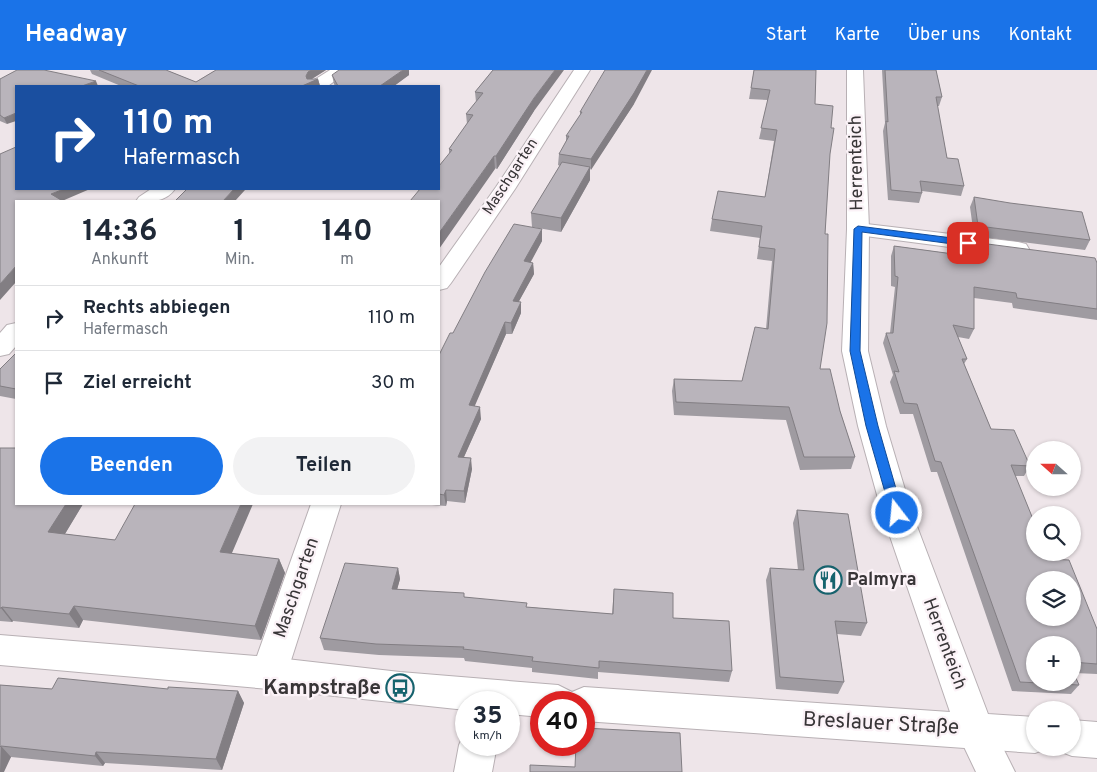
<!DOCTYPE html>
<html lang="de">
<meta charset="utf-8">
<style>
body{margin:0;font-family:Overpass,sans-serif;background:#f2f2f3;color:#1f2937;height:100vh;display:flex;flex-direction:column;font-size:19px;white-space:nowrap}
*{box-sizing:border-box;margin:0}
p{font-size:16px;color:#747a83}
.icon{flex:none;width:28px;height:28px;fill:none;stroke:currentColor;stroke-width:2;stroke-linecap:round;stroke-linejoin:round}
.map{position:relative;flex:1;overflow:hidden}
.side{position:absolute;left:15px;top:130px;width:425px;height:305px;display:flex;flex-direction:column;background:#fff;border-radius:0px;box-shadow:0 1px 4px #0004}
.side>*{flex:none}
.guide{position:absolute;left:15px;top:15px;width:425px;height:105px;border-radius:0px;box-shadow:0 1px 4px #0004;background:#1a4fa0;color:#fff;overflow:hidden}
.needle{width:32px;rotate:291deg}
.buttons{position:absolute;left:1026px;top:371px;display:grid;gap:10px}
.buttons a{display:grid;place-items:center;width:55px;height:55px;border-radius:50%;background:#fff;box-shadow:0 1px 4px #0004;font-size:25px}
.speed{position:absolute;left:455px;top:621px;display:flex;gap:10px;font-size:25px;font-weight:700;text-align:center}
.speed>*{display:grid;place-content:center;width:65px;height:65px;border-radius:50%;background:#fff;box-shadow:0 1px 4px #0004;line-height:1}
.speed small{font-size:12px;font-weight:400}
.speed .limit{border:8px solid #d22;background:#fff;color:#111}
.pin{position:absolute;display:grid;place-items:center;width:42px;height:42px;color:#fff;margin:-21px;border-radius:10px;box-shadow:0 2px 8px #0006}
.me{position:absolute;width:55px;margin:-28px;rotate:344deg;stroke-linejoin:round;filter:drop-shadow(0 0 4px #0008)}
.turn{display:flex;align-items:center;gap:18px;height:105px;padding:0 25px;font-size:22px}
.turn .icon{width:65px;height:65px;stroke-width:2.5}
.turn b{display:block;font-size:35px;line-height:42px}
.eta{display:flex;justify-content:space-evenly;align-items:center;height:85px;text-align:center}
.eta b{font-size:30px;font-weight:700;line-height:35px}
.cta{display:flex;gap:10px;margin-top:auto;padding:10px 25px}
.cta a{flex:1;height:58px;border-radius:30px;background:#1a73e8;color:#fff;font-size:20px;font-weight:700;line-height:58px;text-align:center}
.cta a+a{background:#f2f2f3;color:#1f2937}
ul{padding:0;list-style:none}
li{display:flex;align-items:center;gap:15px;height:65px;padding:0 25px;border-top:1px solid #e0e1e3}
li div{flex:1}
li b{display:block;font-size:19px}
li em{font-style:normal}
header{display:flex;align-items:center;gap:30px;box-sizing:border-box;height:70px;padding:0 25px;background:#1a73e8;color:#fff}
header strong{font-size:24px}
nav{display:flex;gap:28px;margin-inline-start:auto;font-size:18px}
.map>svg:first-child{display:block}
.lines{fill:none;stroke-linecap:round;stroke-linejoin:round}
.minor-casing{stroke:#b8b0b4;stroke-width:2}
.tertiary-casing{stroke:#b8b0b4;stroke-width:2}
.minor{fill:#fff;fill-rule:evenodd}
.tertiary{fill:#fff;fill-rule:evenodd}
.wall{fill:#9f9ba1;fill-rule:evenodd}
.shaded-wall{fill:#827e83}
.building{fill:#b9b4bb;stroke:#827e83;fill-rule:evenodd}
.route{fill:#1a73e8;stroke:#114b97}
.labels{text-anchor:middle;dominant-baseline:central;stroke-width:4.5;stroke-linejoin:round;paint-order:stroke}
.far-street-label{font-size:15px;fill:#383537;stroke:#fbf2f7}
.street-label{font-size:18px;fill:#383537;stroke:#fbf2f7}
.poi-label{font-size:18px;font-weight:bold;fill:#383537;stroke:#fbf2f7;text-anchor:start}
.near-poi-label{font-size:21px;font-weight:bold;fill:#383537;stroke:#fbf2f7;text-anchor:end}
.near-street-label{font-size:21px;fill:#383537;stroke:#fbf2f7}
</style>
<header>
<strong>Headway</strong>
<nav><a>Start</a><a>Karte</a><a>Über uns</a><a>Kontakt</a></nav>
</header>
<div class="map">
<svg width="1097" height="702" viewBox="0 0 1097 702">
<rect width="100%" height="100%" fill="#eee5e9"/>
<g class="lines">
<!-- minor casing -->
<g class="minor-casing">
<path id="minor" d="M330 0H349L328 16H309L311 12Z
M574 0H590L515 119 451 213 447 218 439 220V197L496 117Z
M151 119H175C165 133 151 131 136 131L139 127Z
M858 153 1018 172 1026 174 1029 179 1026 184 1018 186 850 164 847 159 850 154Z
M16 253V276L9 284 0 286V263L7 255Z
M311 434H341L287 603 281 614 269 619 257 614 251 603Z
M975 642 988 648 1015 702H976L956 660 962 648Z
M465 662H466V675H497L492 702H454L459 675Z"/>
</g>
<!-- tertiary casing -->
<g class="tertiary-casing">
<path id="tertiary" d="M847 0H863L869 159 868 281 886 356 912 443 988 644 1035 647V678H1048L1035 683 584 651V632H541V647L509 644V632H466V640L269 619 0 595V565L269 587 400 602 558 615 572 622 584 617 950 642 882 443 858 356 842 281 847 159Z
M1072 650 1097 652V688L1072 686 1059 681 1057 678H1072Z"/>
</g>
<!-- minor -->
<use href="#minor" class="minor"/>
<!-- tertiary -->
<use href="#tertiary" class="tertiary"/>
</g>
<!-- wall -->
<path class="wall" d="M90 0H166L196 12 216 0H326L312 9H318L320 16H121L92 4Z
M493 0 534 41 497 99 449 83V79L467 54 466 44 476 32 475 22Z
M754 0 815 34 831 58 825 164 820 299 840 341 855 387 851 399 800 400 786 350 674 345 672 321 674 309 742 311 766 259 772 191 757 189 760 168 710 161 712 149 765 127 774 71 759 69 768 30 749 29Z
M882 0H936L942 27 939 36H937L947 88 964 116 961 126 922 121V123L919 133 888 130 883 61 885 53Z
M332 5H409L394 16H335L334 14Z
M0 9 7 54 0 51Z
M634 34 590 100V110L561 162 532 157 531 143 560 96 558 95 559 84 566 72V66L580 46V42Z
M974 127 1090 170 1085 180 974 166 970 137Z
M542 159V171L530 192 533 193 534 204 519 231 521 243 512 264H506L474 336 481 349 464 387 472 399 465 433 447 431 446 436 418 434H439V285L453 263Z
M980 173 1097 193V250L1013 238 1012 233 974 228V259L969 269 958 267 967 289 964 294 991 359 1030 396 1024 406H1015L1049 489 1097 559V604L1074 603 1079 615 1071 624 1012 621 937 402H931L913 344H900L890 312 893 305 883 273 886 263H890L895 217 891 216V186L894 176 977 187 976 183ZM1072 575V612H1035Z
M16 283V329L0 326V299Z
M0 378 16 434H83L65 464 279 489 285 503 261 570 83 550 79 558 13 551 12 552 0 551Z
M797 440 867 553 861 566 837 564 844 612 838 624 776 619 766 510 770 498 798 500 793 453Z
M398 498 400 509 397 519 465 527 527 537 612 544 614 519 673 548 732 601 729 612 598 602V609L532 602V598L465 591 464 588 379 585 324 580 320 568Z
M0 615 52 619H168L238 621 244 633 222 700 105 693 103 696 11 687 0 702Z"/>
<!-- shaded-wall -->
<path class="shaded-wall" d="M311 0H326L310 10 318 9 320 16H302L308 2Z
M403 0H409V5L394 16H380Z
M555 0H564L534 41 497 99 496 86 534 28Z
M647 0H652L634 34 591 100V89Z
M96 11 98 16H82Z
M16 43V51L7 54 4 48Z
M494 86 495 99 439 179V163Z
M590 97V110L561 162V148Z
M64 119H90L62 131H54L51 124Z
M234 119H245V120L235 131H223Z
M542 159V171L525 203 524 191Z
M533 193 534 204 513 242V231Z
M16 196V212L0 230V214Z
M521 232V243L512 264 511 253Z
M505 252 506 264 470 347 469 335Z
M480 337 481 349 459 398 458 387Z
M471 388 472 399 465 433 464 421Z
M446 420 447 431 446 436 444 425Z
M66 434H83L57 477 48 462Z
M241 434H253L226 497 220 482Z
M279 489 285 503 261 570 255 556Z
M398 498 400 509 394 531 392 519Z
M74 536 83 550 79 558 69 544Z
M2 537 13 551 12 552 1 538Z
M238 621 244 633 222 700 216 689Z
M1 676 11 687 4 702H0Z
M96 682 105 693 103 696 95 686Z"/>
<!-- building -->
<path class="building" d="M17 0H44L96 11 82 16H16V43L4 48 0 45V9Z
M99 0H166L196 12 216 0H311L308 2 306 6 307 9H318L302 16H139Z
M339 0H403L380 16H338L332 5Z
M493 0H555L534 28 496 86H494L439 163V131H410L420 119H439V96L452 80 449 79 473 45 466 44 483 23 475 22Z
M605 0H647L634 23 591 89 559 84 569 66H566L582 42H580Z
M754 0H816L815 34 833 36 831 58H834L830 84 825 164H828L827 253 820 299H830L840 341 855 387H804L789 337 676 332 674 309 742 311 755 257 768 259 775 179 759 177 762 156 712 149 718 121 765 127 777 60 761 58 770 20 751 18Z
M885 0H936L942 27H936L947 88 958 89 964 116 920 111 922 123 891 120 886 51 888 52Z
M16 77V119H64L51 124 61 130 58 131H16V196L0 214V84Z
M562 92 590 97 561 148 531 143Z
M187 119H234L223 131H175Z
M974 127 1010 133 1082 142 1090 170 978 156Z
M514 154 542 159 524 191 533 193 513 231 521 232 511 253 505 252 469 335 480 337 458 387 471 388 464 421 446 420 444 425 439 424V285L450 263H453L485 202Z
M980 173 1095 188 1097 193V239L1017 228 1016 223 974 217V259L953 255 967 289H962L991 359 1014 360 1030 396 1011 395 1035 454V482H1046L1049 489 1069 490 1097 559V594L1072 592V575H1035V612H1072V599L1079 615 1020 612 941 392 935 391 917 334 904 333 894 301 899 302 886 263H893L898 207 895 206 894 176 983 188ZM1035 510H1072V548H1035Z
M16 283V319L0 316V299Z
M0 378H16V434H66L48 462 115 470 135 434H241L220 482 279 489 255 556 74 536 69 544 2 537 1 538H0Z
M797 440 848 444 867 553 835 551 844 612 780 607 770 498 804 500Z
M345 493 398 498 392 519 464 523V527L527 533 526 537 613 544 614 519 673 523V548L729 551 732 601 599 591V598L532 591 533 587 463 579 464 577 376 574 320 568Z
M58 608 168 619V617L238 621 216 689 96 682 95 686 1 676 0 677V615L52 619Z
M584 658 680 663 682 702H530V695L575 697 576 675H584Z"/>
<!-- route -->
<path class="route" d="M858 156 968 170 973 173 968 176 862 162 860 281 878 356 903 443 901 446H892L891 443 866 356 850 281 854 159Z"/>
<!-- icons -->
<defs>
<g id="restaurant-ring" transform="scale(1.4375)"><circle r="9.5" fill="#fbf2f7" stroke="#16626d" stroke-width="1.5"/><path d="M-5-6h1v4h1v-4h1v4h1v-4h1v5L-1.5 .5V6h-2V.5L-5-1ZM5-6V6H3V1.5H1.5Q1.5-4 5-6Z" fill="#16626d"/></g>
<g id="bus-ring" transform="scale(1.4375)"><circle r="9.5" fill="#fbf2f7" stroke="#16626d" stroke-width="1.5"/><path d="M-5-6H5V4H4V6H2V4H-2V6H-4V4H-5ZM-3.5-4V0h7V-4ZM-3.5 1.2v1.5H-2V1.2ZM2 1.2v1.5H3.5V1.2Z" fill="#16626d"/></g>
</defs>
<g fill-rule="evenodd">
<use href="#restaurant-ring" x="828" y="510"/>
<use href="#bus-ring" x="400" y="618"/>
</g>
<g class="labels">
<!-- far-street labels -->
<g class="far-street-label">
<text transform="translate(511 107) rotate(-57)">Maschgarten</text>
</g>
<!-- street labels -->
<g class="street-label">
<text transform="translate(857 93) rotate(-91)">Herrenteich</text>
<text transform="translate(297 518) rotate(-71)">Maschgarten</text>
<text transform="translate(944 574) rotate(70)">Herrenteich</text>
</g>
<!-- poi labels -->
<g class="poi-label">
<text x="847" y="510">Palmyra</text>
</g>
<!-- near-poi labels -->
<g class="near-poi-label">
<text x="381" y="618">Kampstraße</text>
</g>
<!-- near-street labels -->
<g class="near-street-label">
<text transform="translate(881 654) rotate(3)">Breslauer Straße</text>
</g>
</g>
</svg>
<div class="buttons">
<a><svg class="needle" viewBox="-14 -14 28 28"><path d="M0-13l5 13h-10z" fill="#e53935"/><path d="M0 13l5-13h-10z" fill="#747a83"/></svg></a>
<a><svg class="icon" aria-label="search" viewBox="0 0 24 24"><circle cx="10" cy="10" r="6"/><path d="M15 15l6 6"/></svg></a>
<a><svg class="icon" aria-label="layers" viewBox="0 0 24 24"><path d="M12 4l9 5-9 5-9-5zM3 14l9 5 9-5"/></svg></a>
<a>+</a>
<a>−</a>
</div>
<div class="speed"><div>35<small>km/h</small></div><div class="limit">40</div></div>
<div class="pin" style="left:968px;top:173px;background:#d93025"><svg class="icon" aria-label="arrive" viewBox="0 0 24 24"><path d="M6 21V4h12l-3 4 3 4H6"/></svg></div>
<svg class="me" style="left:897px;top:443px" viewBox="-20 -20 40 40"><circle r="17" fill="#1a73e8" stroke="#fff" stroke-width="3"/><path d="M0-11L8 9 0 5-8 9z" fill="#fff"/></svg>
<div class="guide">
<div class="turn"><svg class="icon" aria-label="right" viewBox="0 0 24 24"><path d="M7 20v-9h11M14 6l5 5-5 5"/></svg><div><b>110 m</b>Hafermasch</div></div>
</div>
<section class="side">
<div class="eta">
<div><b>14:36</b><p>Ankunft</p></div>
<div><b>1</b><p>Min.</p></div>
<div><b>140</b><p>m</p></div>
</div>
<ul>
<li><svg class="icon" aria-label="right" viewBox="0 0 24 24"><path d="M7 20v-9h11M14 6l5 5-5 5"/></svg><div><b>Rechts abbiegen</b><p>Hafermasch</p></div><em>110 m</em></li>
<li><svg class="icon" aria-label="arrive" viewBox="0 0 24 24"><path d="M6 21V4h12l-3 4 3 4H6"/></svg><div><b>Ziel erreicht</b></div><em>30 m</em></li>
</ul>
<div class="cta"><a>Beenden</a><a>Teilen</a></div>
</section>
</div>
